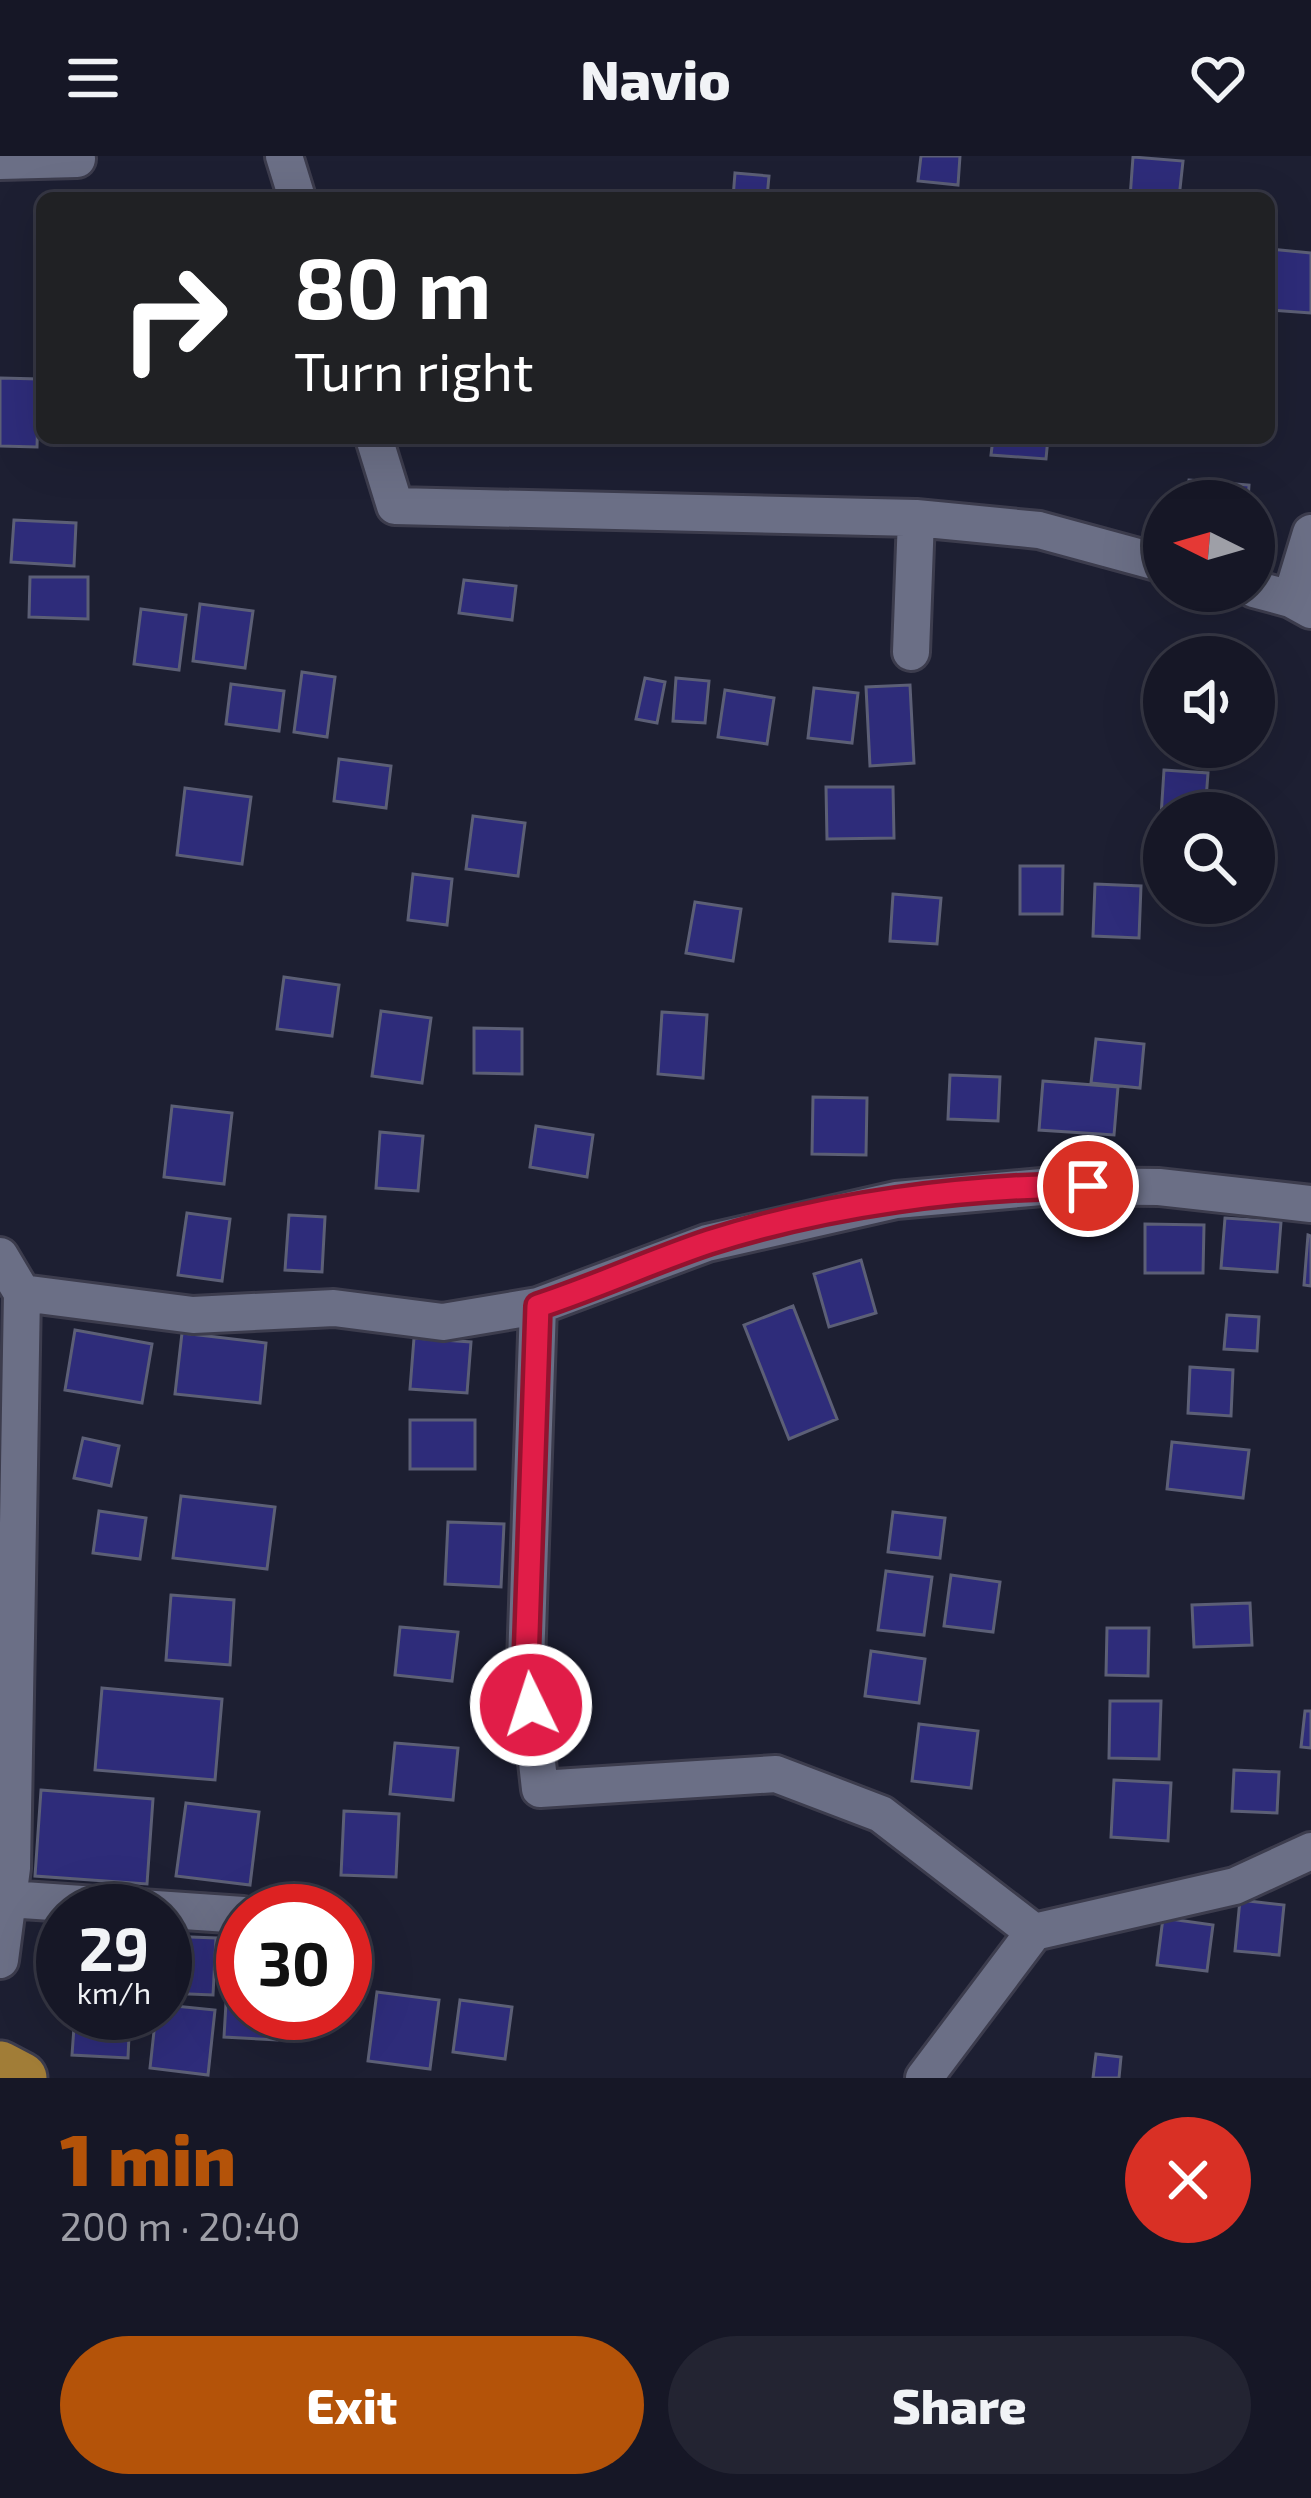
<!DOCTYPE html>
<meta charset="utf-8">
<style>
body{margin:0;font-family:"Exo 2",sans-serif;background:#232432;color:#f1f3f6;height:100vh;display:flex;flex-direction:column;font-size:45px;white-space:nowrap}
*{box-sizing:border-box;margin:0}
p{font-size:39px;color:#9e9fa7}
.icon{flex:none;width:66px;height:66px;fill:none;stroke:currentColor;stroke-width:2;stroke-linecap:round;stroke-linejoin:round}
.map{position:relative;height:1922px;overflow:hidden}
.sheet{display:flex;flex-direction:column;background:#161726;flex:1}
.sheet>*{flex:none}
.hud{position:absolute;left:36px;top:36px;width:1239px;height:252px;border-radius:18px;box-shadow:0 12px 48px #0002,0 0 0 3px #353643;background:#202124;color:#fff;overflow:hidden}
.needle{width:78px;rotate:275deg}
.buttons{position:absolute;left:1143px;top:324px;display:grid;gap:24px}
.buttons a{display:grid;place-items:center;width:132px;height:132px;border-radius:50%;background:#161726;box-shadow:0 12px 48px #0002,0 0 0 3px #353643;font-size:60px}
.speed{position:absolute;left:36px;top:1728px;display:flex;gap:24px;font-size:60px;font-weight:700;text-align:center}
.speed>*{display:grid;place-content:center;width:156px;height:156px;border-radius:50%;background:#161726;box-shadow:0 12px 48px #0002,0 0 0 3px #353643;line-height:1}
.speed small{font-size:30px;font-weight:400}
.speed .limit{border:18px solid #d22;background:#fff;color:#111}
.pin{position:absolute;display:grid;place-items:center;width:102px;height:102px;color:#fff;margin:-51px;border:6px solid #fff;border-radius:50%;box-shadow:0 3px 12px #0007}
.me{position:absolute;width:132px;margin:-66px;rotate:356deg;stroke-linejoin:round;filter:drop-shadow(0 0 9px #0008)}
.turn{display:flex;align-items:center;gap:42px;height:252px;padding:0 60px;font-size:54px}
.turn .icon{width:156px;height:156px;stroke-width:2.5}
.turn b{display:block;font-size:84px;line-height:102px}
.round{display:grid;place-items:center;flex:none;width:126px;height:126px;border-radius:63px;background:#232432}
.headline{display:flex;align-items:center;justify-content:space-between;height:204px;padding:0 60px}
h1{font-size:72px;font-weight:800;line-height:90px;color:#b45309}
.cta{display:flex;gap:24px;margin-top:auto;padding:24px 60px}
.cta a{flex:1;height:138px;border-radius:72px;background:#b45309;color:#fff;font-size:48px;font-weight:800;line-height:138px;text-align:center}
.cta a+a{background:#232432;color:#f1f3f6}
header{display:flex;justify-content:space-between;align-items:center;height:156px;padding:0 60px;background:#161726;font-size:54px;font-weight:800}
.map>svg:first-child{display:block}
.building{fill:#2e2c7a;stroke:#5c5f76;stroke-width:3}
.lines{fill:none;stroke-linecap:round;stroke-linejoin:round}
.minor-casing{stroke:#3c3c4d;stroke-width:42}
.highway-casing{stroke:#3c3c4d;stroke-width:57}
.minor{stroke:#6b6f86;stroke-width:36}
.highway{stroke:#a17d37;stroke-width:51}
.route-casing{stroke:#92132f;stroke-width:30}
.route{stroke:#e11d48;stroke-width:21}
</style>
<header><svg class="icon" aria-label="menu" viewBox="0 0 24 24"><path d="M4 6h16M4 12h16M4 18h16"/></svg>Navio<svg class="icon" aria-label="heart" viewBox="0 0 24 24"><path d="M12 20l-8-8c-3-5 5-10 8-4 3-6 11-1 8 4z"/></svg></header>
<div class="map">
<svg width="1311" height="1922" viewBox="0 0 1311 1922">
<rect width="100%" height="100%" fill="#1d1f32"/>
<!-- building -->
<path class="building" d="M921 0H960L958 29 918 25Z
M1133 1 1183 5 1179 42H1130Z
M735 17 769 20 767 42H733Z
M1269 93 1311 97V157L1269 154Z
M0 222 39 223 37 291 0 290Z
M993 282H1048L1046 303 991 299Z
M1189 324 1249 329 1248 345H1187Z
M14 364 76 367 74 410 11 406Z
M30 421H88V463L29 461Z
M464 424 516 430 512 464 459 457Z
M200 448 253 455 245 512 193 505Z
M141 453 186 459 179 514 134 508Z
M302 516 335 521 327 581 294 576Z
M645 522 665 526 657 567 636 563Z
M676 522 709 525 705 567 673 565Z
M231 528 284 535 279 575 226 568Z
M910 529 914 607 870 610 866 531Z
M814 532 858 537 852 587 808 582Z
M725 534 774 542 767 588 718 581Z
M339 603 391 610 386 652 334 645Z
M1164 614 1208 617 1205 657H1164V676H1160Z
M826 631H893L894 682 827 683Z
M185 632 251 641 242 708 177 699Z
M473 660 525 667 518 720 466 713Z
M1020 710H1063L1062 758H1020Z
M413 718 452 723 447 769 408 764Z
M1095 728 1141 730 1139 782 1093 780Z
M893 738 941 742 937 788 890 785Z
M695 746 741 753 733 805 686 797Z
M284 821 339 829 332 880 277 873Z
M381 855 431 862 422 927 372 920Z
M662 856 707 859 703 922 658 918Z
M474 872 522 873V918L474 917Z
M1096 883 1144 888 1140 932 1091 927Z
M950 919 1000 921 998 965 948 963Z
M1043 925 1118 931 1114 979 1039 974Z
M813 941 867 942 866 999 812 998Z
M172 950 232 957 224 1028 164 1021Z
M536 970 593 979 587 1021 530 1011Z
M380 976 423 980 418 1035 376 1032Z
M187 1057 230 1063 222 1125 178 1119Z
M289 1059 325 1061 322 1116 285 1114Z
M1225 1062 1281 1066 1277 1116 1221 1112Z
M1145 1068 1204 1069 1203 1117H1145Z
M1308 1079 1311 1080V1130L1304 1129Z
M861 1104 876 1157 829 1171 814 1118Z
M793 1150 837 1263 789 1283 744 1169Z
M1227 1159 1259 1161 1257 1195 1224 1193Z
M75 1174 152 1188 142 1247 65 1234Z
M182 1177 266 1187 260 1247 175 1238Z
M414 1182 471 1186 467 1237 410 1233Z
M1190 1211 1233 1214 1231 1260 1188 1257Z
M410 1264H475V1313H410Z
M83 1282 119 1290 111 1330 74 1322Z
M1172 1286 1249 1294 1243 1342 1167 1333Z
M181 1340 275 1351 267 1413 173 1402Z
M99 1355 146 1362 140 1403 93 1397Z
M893 1356 945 1362 940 1402 888 1396Z
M448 1366 504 1368 501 1431 445 1428Z
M886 1415 932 1421 924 1479 878 1474Z
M951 1419 1000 1426 993 1476 944 1470Z
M171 1439 234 1444 230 1509 166 1504Z
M1250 1447 1252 1489 1194 1491 1192 1449Z
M400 1471 458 1476 452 1525 395 1519Z
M1107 1472H1149L1148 1520 1106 1519Z
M871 1495 925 1503 919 1547 865 1540Z
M102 1532 222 1543 215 1624 95 1614Z
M1110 1545H1161L1159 1603 1109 1602Z
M1305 1555H1311V1592L1301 1591Z
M919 1568 978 1575 971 1632 912 1625Z
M395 1587 458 1592 453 1644 390 1638Z
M1234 1614 1279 1616 1277 1657 1232 1655Z
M1114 1624 1171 1627 1168 1685 1111 1681Z
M41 1634 153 1643 147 1728 35 1720Z
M186 1647 259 1656 250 1729 176 1720Z
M344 1655 399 1658 396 1721 341 1719Z
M1240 1744 1284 1749 1279 1799 1235 1795Z
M1163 1762 1213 1769 1207 1815 1157 1809Z
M165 1780 216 1782 213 1839 165 1837Z
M229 1796 243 1797V1857H279L277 1884 224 1881Z
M377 1836 439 1844 430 1913 368 1905Z
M460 1844 512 1851 505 1903 453 1896Z
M165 1849 215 1854 208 1919 150 1912 156 1857H165Z
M75 1857H130L128 1902 72 1899Z
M1096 1898 1121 1901 1119 1922H1093Z"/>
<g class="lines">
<!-- minor casing -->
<g class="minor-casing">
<path id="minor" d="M284 0 297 42
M0 5 77 3
M374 282 395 350 916 362
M1311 377 1291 443 1311 454
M1254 433 1291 443
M911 496 916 362 1039 374 1164 408
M0 1100 22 1137 193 1159 334 1152 443 1166 538 1150 707 1087 896 1044 1053 1030 1159 1031 1311 1048
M538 1150 526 1507 540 1633 776 1618 881 1658 1034 1776
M8 1743 243 1759
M0 1804 12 1712 22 1137
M924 1922 1034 1776 1235 1730 1311 1695"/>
</g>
<!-- highway casing -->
<g class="highway-casing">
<path id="highway" d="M0 1911 21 1922"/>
</g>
<!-- minor -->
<use href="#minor" class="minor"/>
<!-- highway -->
<use href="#highway" class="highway"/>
</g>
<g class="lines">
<!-- route casing -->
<g class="route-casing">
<path id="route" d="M531 1549 526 1507 538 1150C596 1131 652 1105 709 1086 829 1048 963 1030 1088 1030"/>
</g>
<!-- route -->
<use href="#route" class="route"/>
</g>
</svg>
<div class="buttons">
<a><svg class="needle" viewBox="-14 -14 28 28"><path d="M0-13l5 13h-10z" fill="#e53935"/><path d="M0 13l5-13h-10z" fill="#9e9fa7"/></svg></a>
<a><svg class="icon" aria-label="sound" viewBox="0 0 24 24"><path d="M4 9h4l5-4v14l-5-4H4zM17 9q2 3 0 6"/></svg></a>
<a><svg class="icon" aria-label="search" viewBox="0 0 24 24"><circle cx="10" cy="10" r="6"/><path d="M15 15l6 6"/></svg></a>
</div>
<div class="speed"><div>29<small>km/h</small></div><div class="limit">30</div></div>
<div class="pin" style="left:1088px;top:1030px;background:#d93025"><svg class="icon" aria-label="arrive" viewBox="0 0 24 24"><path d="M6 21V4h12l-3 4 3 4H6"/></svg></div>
<svg class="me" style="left:531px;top:1549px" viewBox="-20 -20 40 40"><circle r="17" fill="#e11d48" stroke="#fff" stroke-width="3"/><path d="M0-11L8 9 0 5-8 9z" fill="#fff"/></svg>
<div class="hud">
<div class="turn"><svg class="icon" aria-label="right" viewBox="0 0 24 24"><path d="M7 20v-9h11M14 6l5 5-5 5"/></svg><div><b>80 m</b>Turn right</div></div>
</div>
</div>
<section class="sheet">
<div class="headline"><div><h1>1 min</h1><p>200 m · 20:40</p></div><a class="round" style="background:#d93025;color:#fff"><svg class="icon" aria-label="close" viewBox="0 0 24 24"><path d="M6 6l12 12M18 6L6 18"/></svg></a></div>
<div class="cta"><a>Exit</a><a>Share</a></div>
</section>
